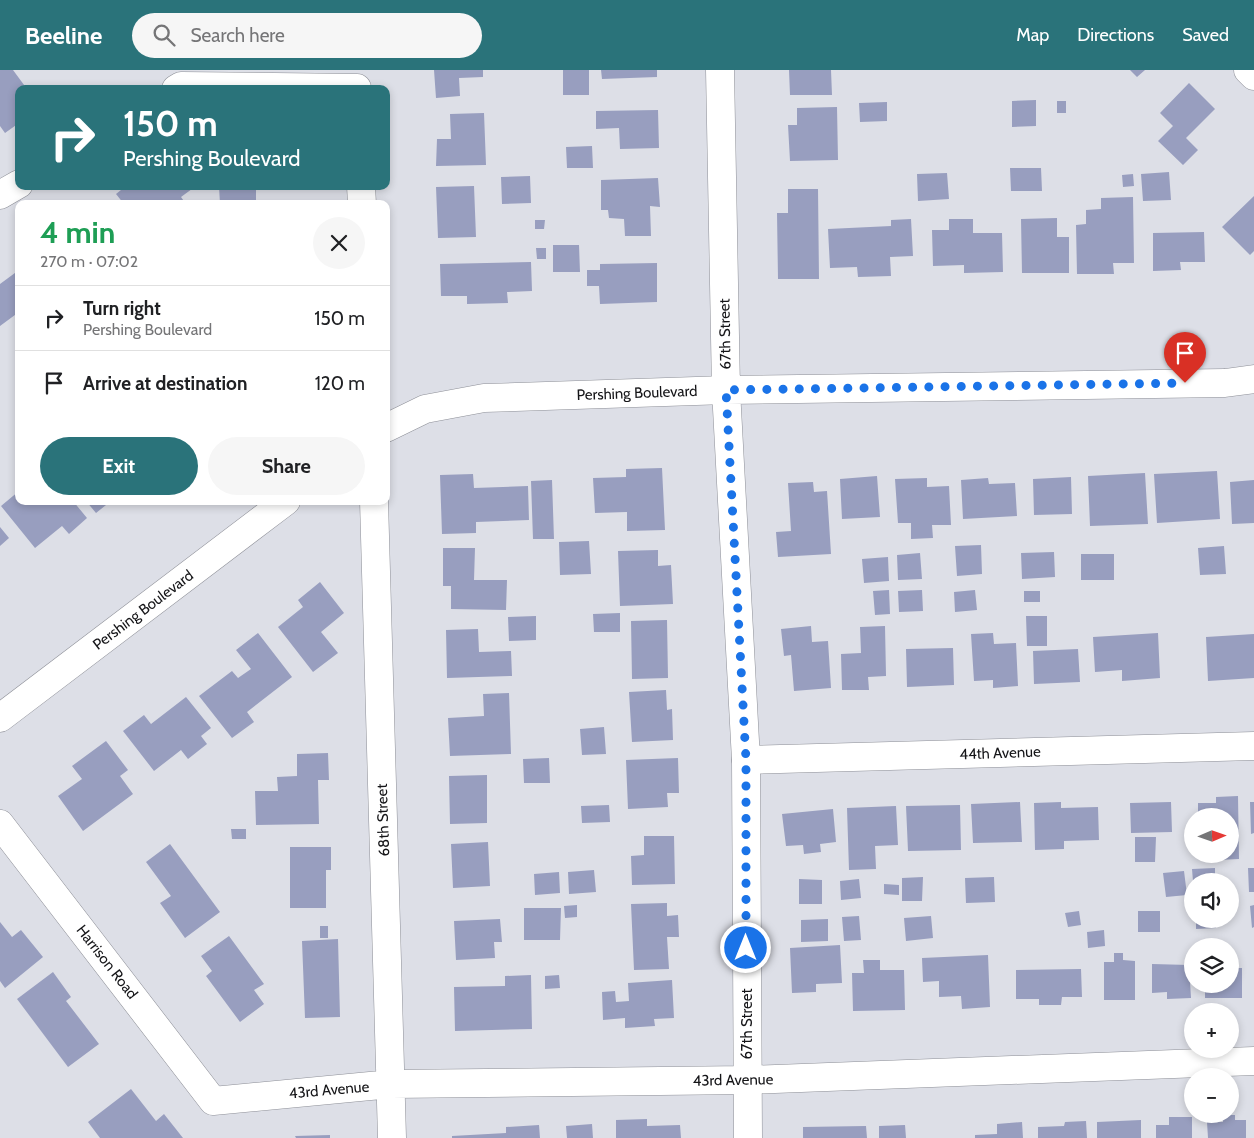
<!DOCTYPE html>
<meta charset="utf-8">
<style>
body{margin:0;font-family:Cabin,sans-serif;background:#f6f6f6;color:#202124;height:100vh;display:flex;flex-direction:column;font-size:19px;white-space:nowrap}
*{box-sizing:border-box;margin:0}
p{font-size:16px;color:#757577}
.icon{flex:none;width:28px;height:28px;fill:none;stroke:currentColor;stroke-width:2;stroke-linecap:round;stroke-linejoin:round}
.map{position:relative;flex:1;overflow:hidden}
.drawer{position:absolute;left:15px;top:130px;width:375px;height:305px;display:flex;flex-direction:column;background:#fff;border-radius:10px;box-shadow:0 2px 8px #0003}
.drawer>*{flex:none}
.guide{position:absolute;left:15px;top:15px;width:375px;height:105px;border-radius:10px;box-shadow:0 2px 8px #0003;background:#2a737a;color:#fff;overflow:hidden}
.needle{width:32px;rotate:88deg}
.controls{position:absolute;left:1184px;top:738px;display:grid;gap:10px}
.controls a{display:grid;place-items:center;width:55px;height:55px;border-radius:50%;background:#fff;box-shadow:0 2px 8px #0003;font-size:25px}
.pin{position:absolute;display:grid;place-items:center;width:42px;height:42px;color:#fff;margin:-51px -21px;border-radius:50% 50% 50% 0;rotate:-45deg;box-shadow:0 0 5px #0007}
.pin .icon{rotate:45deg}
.me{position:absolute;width:55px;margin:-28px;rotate:0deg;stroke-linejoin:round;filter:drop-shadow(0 0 4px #0008)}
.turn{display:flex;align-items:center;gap:18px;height:105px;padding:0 25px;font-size:22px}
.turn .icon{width:65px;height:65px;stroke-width:2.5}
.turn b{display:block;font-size:35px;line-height:42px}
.round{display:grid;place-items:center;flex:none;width:52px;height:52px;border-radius:26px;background:#f6f6f6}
.overview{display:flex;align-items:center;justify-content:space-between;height:85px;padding:0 25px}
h1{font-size:30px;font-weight:700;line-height:38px;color:#1e9e55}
.action{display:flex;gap:10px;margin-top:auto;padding:10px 25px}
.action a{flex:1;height:58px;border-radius:30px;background:#2a737a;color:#fff;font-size:20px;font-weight:700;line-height:58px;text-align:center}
.action a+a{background:#f6f6f6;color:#202124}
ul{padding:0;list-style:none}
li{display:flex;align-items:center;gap:15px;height:65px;padding:0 25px;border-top:1px solid #e0e0e0}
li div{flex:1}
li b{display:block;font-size:19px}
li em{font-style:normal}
header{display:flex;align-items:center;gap:30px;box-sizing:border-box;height:70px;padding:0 25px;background:#2a737a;color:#fff}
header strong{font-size:24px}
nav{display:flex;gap:28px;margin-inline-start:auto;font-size:18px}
.search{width:350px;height:45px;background:#f6f6f6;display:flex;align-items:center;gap:12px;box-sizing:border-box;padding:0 18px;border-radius:28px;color:#757577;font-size:19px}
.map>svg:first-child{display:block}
.building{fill:#989ebf}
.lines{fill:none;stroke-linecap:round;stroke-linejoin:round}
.street-casing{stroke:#8d8f97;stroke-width:29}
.secondary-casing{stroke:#8d8f97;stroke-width:29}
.street{stroke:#fff;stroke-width:28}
.secondary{stroke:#fff;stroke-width:28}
.route{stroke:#1a73e8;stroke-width:9;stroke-dasharray:0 16.2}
.labels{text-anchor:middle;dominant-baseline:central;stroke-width:4.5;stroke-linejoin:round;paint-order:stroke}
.street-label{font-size:15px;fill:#151518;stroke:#fff}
</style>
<header>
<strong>Beeline</strong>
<div class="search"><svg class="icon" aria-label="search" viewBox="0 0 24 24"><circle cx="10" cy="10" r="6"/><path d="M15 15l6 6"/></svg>Search here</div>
<nav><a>Map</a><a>Directions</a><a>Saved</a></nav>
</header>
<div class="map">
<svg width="1254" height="1068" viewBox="0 0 1254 1068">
<rect width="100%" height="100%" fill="#dddfe7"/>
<!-- building -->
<path class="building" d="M0 0H13L27 19H19V53L5 63 0 56Z
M434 0H483V7L459 8 460 26 436 28Z
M563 0H589V25H563Z
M601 0H657V7L602 9Z
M789 0H831L832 25H790Z
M1130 0H1145L1137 7Z
M1189 13 1215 39 1186 68 1198 80 1183 95 1158 71 1173 56 1160 43Z
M1036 30V56L1012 57V31Z
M1057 31H1066V43H1057Z
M887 32V51L860 52 859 33Z
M837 37 838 90 790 91 788 55H797V38Z
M658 40 659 78 620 79 619 58 596 59V41Z
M484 43 486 95 436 96 437 69H451L450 44Z
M592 76 593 98H567L566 77Z
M1010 98H1041L1042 121H1011Z
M1169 102 1171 130 1143 131 1141 104Z
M947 103 949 129 918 131 917 104Z
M1133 104 1134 116 1123 117 1122 105Z
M530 106 531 133 502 134 501 107Z
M658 108 660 137 650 136 651 166H625L624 149 609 148 608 140H601V110Z
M126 116H196L181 127 186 134H124L116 124Z
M219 116H256V134H220Z
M474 116 476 167 438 168 436 117Z
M788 119H818L819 209H778L777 143H788Z
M1254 126V181L1250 185 1222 157Z
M1133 127 1134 193H1113L1114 204H1077L1076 155 1086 154V140L1101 139V128Z
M314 130V134H269V131Z
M1057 148V167H1069V203H1022L1021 149Z
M911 149 913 186 890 187 891 206 858 207 857 197 830 198 828 159 891 156V150Z
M949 149H973V163H1002L1003 202 964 203V195L933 196 932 160H949Z
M535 150H545L544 159H535Z
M1204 162 1205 192H1180L1181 200 1153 201V163Z
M553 175H579L580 202H553Z
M536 178H546V189H537Z
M531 192 532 221 507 222 508 233 467 234V226H441L440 194Z
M657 193V232L600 234 599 216H587V200H600V194Z
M19 200V242L0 256V214Z
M662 398 665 460 627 461V442L595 443 593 408 626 407V399Z
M1217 401 1220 449 1157 453 1154 404Z
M1145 403 1148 454 1090 456 1088 406Z
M473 404 474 418 528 416 529 450 476 452V463L442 464 440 405Z
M877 406 880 447 842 449 840 409Z
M1071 407 1072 444 1034 445 1033 409Z
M927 408V417L949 416 951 455H932L933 468 911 469V453H898L895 409Z
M988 408 989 414 1015 413 1017 446 963 449 961 410Z
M552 410 554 469H533L531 411Z
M1254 410V453L1232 454 1230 412Z
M813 412 814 422 827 421 831 484 778 487 776 462 791 461 788 413Z
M19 421V431H73L87 448 69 464 62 456 35 478 1 436Z
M86 431H111L96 443Z
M0 457 9 468 0 476Z
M589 471 591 504 560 505 559 472Z
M981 475 982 504 957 506 955 476Z
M1224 476 1226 504 1200 505 1198 478Z
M443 478H475L474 510H507L506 540 451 539V516H443Z
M658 480V496L671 495 673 534 620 536 618 481Z
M1054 482 1055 507 1022 509 1021 483Z
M920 483 922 509 898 510 897 485Z
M1081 484H1114V510H1081Z
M888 487 889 511 864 513 862 489Z
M320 512 344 543 321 562 338 583 313 602 278 557 303 537 298 530Z
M889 520 890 544 875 545 873 521Z
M922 520 923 541 899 542 898 521Z
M975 520 977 540 955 542 954 522Z
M1024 521H1040V532H1024Z
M620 543V562H594L593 544Z
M536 546V570L509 571 508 547Z
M1026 546H1047V576H1027Z
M667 550 668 608 632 609 631 551Z
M811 556 812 572 828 571 831 618 794 621 791 585 784 586 781 559Z
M885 556 886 606 868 607 869 620H842L841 584 861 583 860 557Z
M478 559 479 582 511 581 512 606 447 608 446 560Z
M258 563 292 607 247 642 254 652 232 668 199 626 232 601 238 608 251 599 236 580Z
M993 563 994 574 1016 573 1018 616 993 618V610L974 611 971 564Z
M1158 563 1160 608 1122 611V600L1095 602 1093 567Z
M1254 564V608L1208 611 1206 567Z
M953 578 954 615 907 617 906 579Z
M1078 579 1080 612 1034 614 1033 581Z
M666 620 667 640 672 639 673 670 632 672 629 622Z
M509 623 511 684 450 686 448 648 484 646 483 624Z
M186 627 211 658 201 666 207 674 188 689 181 680 154 701 123 661 144 645 151 654Z
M604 657 606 684 582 685 580 659Z
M106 671 128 700 120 706 133 724 83 761 58 726 82 709 72 696Z
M328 683 329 710H318L319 754 256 755 255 721H278L277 707 297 706V684Z
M549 688 550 713H524L523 689Z
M678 688 679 723H667L668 737 628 739 626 690Z
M487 705V753L450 754 449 706Z
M1238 726 1239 789 1218 790V784H1230V746H1198V733H1216V727Z
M1020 732 1022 772 973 773 971 734Z
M1061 732V738L1098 737 1099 770 1064 771V779L1035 780 1034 733Z
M1171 732 1172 762 1131 763 1130 733Z
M1250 732H1254V763L1251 764Z
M609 735 610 752 582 753 581 736Z
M960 735 961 780 908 781 906 736Z
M896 736 898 775 875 776 876 799 849 800 847 738Z
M833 739 836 772 820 774 821 782 804 784 803 775 786 776 782 744Z
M231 759H246V769H232Z
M644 766H674L675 814 632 815 631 786 644 785Z
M1135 767H1156L1155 792H1135Z
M488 772 490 816 453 818 451 774Z
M170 774 220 842 185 868 160 833 171 826 146 792Z
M290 777H331V800H326V838H290Z
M1215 798V811H1193L1192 799Z
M1248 798H1254V822H1249Z
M594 800 596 822 569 824 568 802Z
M1184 801 1187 825 1166 827 1163 803Z
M559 802 560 823 535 825 534 804Z
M923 807 922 831H902V808Z
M994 807 995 832 966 833 965 808Z
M799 809 822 810V834H799Z
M859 809 861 828 841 830 840 811Z
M884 814 899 815V825L884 824Z
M667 833V846L678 845 679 867H667L669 899 634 900 631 834Z
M577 835V847L565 848 564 836Z
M1254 835V857L1252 858 1250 836Z
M524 838H561L560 870H524Z
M1079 841 1081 855 1068 857 1065 843Z
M1138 841H1160V862H1138Z
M859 846 861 870 844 871 842 847Z
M931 846 933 868 906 871 904 848Z
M500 849 502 872H494L495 888 456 890 454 851Z
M828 849V871L801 872V850Z
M1196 849H1216V858L1196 859Z
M0 852 12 867 21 860 43 887 5 918 0 911Z
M320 856H328V868H320Z
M1104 860 1105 876 1088 878 1087 862Z
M229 866 264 914 254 920 264 934 240 952 206 906 212 901 201 886Z
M338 869 340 947 305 948 302 871Z
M840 875 842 913 816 914V922L792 923 790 878Z
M1114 883H1123V890L1135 891V930H1104V892H1114Z
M988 885 990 937 962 939 961 926 939 927V911L923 912 922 888Z
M863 890H880V900H904L905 940 853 941 852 903H864Z
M1152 894 1189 895 1191 928 1167 929V922L1152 923Z
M1230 898H1242V928H1205V914H1230Z
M1081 899 1082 927H1062L1061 935H1039V929H1016V900Z
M53 902 71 927 66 931 99 974 68 997 17 929Z
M531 905 532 959 455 961 454 917 505 916V906Z
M559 905 560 918 545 919V906Z
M672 910 674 948 654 949 655 956 625 958V948L603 950 602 922 615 921 616 932 629 931 628 913Z
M131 1019 156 1051 164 1044 183 1068H100L88 1052Z
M1222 1045H1235V1050H1246V1068H1208L1207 1052H1223Z
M1169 1047H1192V1068H1156V1055H1169Z
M647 1049V1056L680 1055 681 1068H616V1050Z
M1141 1050V1068H1097V1052Z
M1086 1051 1087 1068H1038V1057L1064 1056 1065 1052Z
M1022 1052 1023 1068H975V1065L997 1064V1054Z
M592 1054 593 1068H567L566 1056Z
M539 1055 540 1068H452V1066L506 1063V1057Z
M905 1055 906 1068H879V1056Z
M866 1056 867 1068H803V1057Z
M330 1065V1068H296L295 1066Z"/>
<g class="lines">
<!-- street casing -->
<g class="street-casing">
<path id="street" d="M1248 0 1254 6
M176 19 181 16 357 18
M361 116 362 134
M0 125 19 114
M374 431 392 1068
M746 690 1254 676
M0 754 213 1031 391 1014 747 1010 1254 991"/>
</g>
<!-- secondary casing -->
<g class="secondary-casing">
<path id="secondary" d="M720 0 726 320 746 690 748 1068
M386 358 425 339 484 328 726 320 1225 313 1254 309
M0 648 286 431"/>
</g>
<!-- street -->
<use href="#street" class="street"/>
<!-- secondary -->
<use href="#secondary" class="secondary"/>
</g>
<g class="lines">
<!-- route -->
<path class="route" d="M746 878V690L726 320 1185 313"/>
</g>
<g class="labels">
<!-- street labels -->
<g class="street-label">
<text transform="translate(725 264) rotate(-91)">67th Street</text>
<text transform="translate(637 323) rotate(-2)">Pershing Boulevard</text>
<text transform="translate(143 540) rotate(-37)">Pershing Boulevard</text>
<text transform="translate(1000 683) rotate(-2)">44th Avenue</text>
<text transform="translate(383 750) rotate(-92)">68th Street</text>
<text transform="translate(107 892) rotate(52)">Harrison Road</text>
<text transform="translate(747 954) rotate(-90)">67th Street</text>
<text transform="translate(733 1010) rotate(-1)">43rd Avenue</text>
<text transform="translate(329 1020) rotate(-5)">43rd Avenue</text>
</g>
</g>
</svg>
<div class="controls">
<a><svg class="needle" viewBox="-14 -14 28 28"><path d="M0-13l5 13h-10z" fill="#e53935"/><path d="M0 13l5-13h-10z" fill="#757577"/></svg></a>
<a><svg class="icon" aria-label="sound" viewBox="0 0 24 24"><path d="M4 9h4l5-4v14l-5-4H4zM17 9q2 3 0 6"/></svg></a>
<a><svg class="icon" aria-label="layers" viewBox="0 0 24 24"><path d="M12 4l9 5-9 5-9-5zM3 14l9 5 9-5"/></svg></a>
<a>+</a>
<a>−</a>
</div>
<div class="pin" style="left:1185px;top:313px;background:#d93025"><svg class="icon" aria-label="arrive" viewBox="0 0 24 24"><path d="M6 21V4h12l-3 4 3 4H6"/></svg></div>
<svg class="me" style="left:746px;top:878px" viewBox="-20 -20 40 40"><circle r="17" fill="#1a73e8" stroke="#fff" stroke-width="3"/><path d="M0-11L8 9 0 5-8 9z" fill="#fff"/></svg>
<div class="guide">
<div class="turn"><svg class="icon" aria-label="right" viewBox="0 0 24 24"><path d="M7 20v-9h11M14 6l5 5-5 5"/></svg><div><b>150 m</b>Pershing Boulevard</div></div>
</div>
<section class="drawer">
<div class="overview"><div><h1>4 min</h1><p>270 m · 07:02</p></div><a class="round"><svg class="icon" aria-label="close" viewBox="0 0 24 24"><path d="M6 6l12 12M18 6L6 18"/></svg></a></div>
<ul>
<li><svg class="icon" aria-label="right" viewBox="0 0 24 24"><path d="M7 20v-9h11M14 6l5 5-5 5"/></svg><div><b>Turn right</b><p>Pershing Boulevard</p></div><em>150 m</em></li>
<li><svg class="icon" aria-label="arrive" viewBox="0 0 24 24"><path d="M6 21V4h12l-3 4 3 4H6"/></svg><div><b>Arrive at destination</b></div><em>120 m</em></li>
</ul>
<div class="action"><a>Exit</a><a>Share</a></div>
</section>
</div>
